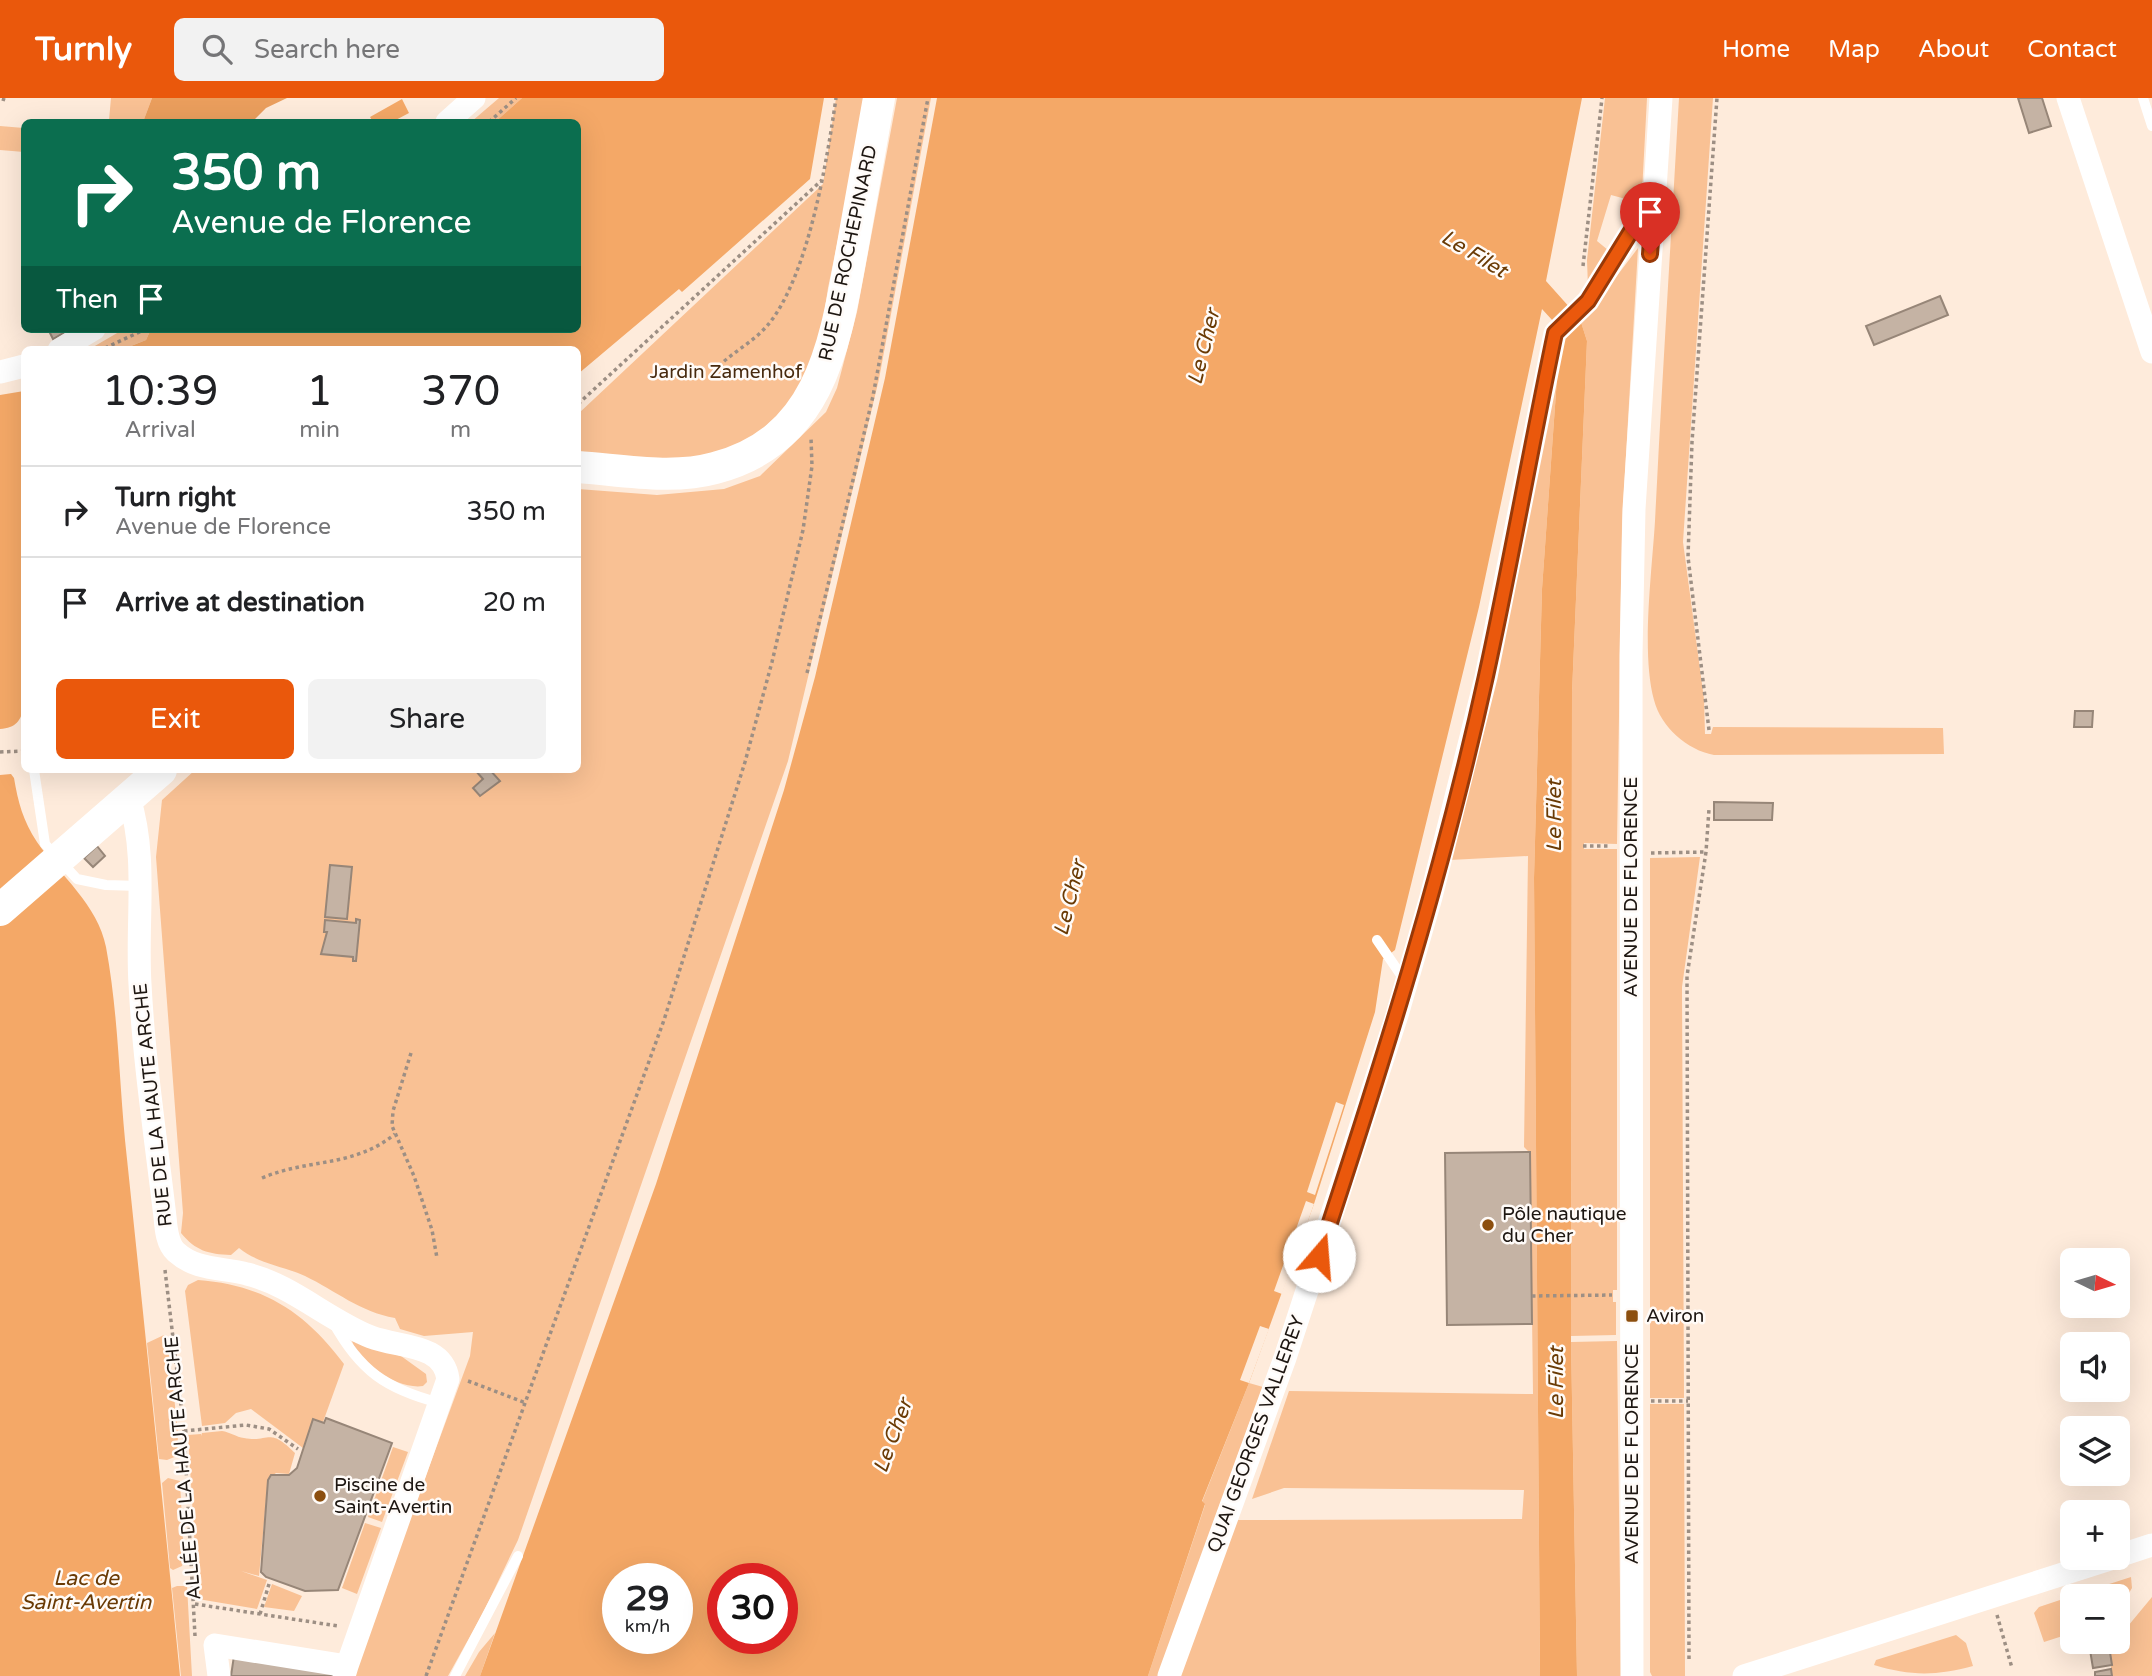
<!DOCTYPE html>
<meta charset="utf-8">
<style>
body{margin:0;font-family:"Varela Round",sans-serif;background:#f2f2f2;color:#202124;height:100vh;display:flex;flex-direction:column;font-size:26px;white-space:nowrap}
*{box-sizing:border-box;margin:0}
p{font-size:23px;color:#757577}
.icon{flex:none;width:38px;height:38px;fill:none;stroke:currentColor;stroke-width:2;stroke-linecap:round;stroke-linejoin:round}
.map{position:relative;flex:1;overflow:hidden}
.drawer{position:absolute;left:21px;top:248px;width:560px;height:427px;display:flex;flex-direction:column;background:#fff;border-radius:10px;box-shadow:0 7px 28px #0002}
.drawer>*{flex:none}
.banner{position:absolute;left:21px;top:21px;width:560px;height:214px;border-radius:10px;box-shadow:0 7px 28px #0002;background:#0b6e4f;color:#fff;overflow:hidden}
.needle{width:46px;rotate:95deg}
.tools{position:absolute;left:2060px;top:1150px;display:grid;gap:14px}
.tools a{display:grid;place-items:center;width:70px;height:70px;border-radius:10px;background:#fff;box-shadow:0 7px 28px #0002;font-size:35px}
.speed{position:absolute;left:602px;top:1465px;display:flex;gap:14px;font-size:35px;font-weight:700;text-align:center}
.speed>*{display:grid;place-content:center;width:91px;height:91px;border-radius:50%;background:#fff;box-shadow:0 7px 28px #0002;line-height:1}
.speed small{font-size:18px;font-weight:400}
.speed .limit{border:10px solid #d22;background:#fff;color:#111}
.pin{position:absolute;display:grid;place-items:center;width:60px;height:60px;color:#fff;margin:-72px -30px;border-radius:50% 50% 50% 0;rotate:-45deg;box-shadow:0 0 7px #0007}
.pin .icon{rotate:45deg}
.me{position:absolute;width:77px;margin:-38px;rotate:18deg;stroke-linejoin:round;filter:drop-shadow(0 0 5px #0008)}
.turn{display:flex;align-items:center;gap:24px;height:147px;padding:0 35px;font-size:32px}
.turn .icon{width:91px;height:91px;stroke-width:2.5}
.turn b{display:block;font-size:49px;line-height:60px}
.then{display:flex;align-items:center;height:66px;padding:0 35px;background:#0003;gap:14px;font-size:26px}
.eta{display:flex;justify-content:space-evenly;align-items:center;height:119px;text-align:center}
.eta b{font-size:42px;font-weight:600;line-height:49px}
.action{display:flex;gap:14px;margin-top:auto;padding:14px 35px}
.action a{flex:1;height:80px;border-radius:10px;background:#ea580c;color:#fff;font-size:28px;font-weight:600;line-height:80px;text-align:center}
.action a+a{background:#f2f2f2;color:#202124}
ul{padding:0;list-style:none}
li{display:flex;align-items:center;gap:21px;height:91px;padding:0 35px;border-top:2px solid #e0e0e0}
li div{flex:1}
li b{display:block;font-size:26px}
li em{font-style:normal}
header{display:flex;align-items:center;gap:42px;box-sizing:border-box;height:98px;padding:0 35px;background:#ea580c;color:#fff}
header strong{font-size:33px}
nav{display:flex;gap:38px;margin-inline-start:auto;font-size:24px}
.search{width:490px;height:63px;background:#f2f2f2;display:flex;align-items:center;gap:18px;box-sizing:border-box;padding:0 24px;border-radius:10px;color:#757577;font-size:26px}
.map>svg:first-child{display:block}
.green{fill:#f9c194}
.forest{fill:#ea9e5d}
.water{fill:#f4a867;fill-rule:evenodd}
.pier{fill:#feebdb}
.building{fill:#c5b3a4;stroke:#978678;stroke-width:2}
.lines{fill:none;stroke-linecap:round;stroke-linejoin:round}
.path{stroke:#9d8f84;stroke-width:3.5;stroke-dasharray:3.5 3.5;stroke-linecap:butt}
.lane{stroke:#fff;stroke-width:10}
.street{stroke:#fff;stroke-width:23}
.secondary{stroke:#fff;stroke-width:32}
.route-casing{stroke:#983908;stroke-width:18}
.route{stroke:#ea580c;stroke-width:12}
.poi-dot{fill:#8c4f0f;stroke:#fffbf8;stroke-width:2.5}
.labels{text-anchor:middle;dominant-baseline:central;stroke-width:5;stroke-linejoin:round;paint-order:stroke}
.street-label{font-size:19px;fill:#1d1611;stroke:#fffbf8}
.park-label{font-size:19px;fill:#482a0e;stroke:#fffbf8}
.poi-label{font-size:19px;fill:#1d1611;stroke:#fffbf8;text-anchor:start}
.water-label{font-size:21px;font-style:italic;fill:#6a3a04;stroke:#fffbf8}
</style>
<header>
<strong>Turnly</strong>
<div class="search"><svg class="icon" aria-label="search" viewBox="0 0 24 24"><circle cx="10" cy="10" r="6"/><path d="M15 15l6 6"/></svg>Search here</div>
<nav><a>Home</a><a>Map</a><a>About</a><a>Contact</a></nav>
</header>
<div class="map">
<svg width="2152" height="1578" viewBox="0 0 2152 1578">
<rect width="100%" height="100%" fill="#feebdb"/>
<!-- green -->
<path class="green" d="M111 0H152L143 24H93L94 21 109 22Z
M499 0H522L495 24H471Z
M836 0H867L828 190 819 249 795 302 748 344 693 364 578 359V316L823 86Z
M897 0H931L879 281 788 663 518 1442 483 1515 448 1578H352L470 1258 473 1234 424 1238 400 1231 395 1220C360 1214 336 1193 305 1178 283 1168 257 1165 239 1150L231 1157C208 1156 196 1153 181 1135L183 1115 156 759 162 702 195 672H578V391L657 397 724 391 760 378 826 314 837 290 857 214Z
M1605 0H1647L1642 94 1637 104 1611 97 1597 143 1608 152 1588 189 1587 162Z
M1679 0H1713L1683 444 1704 601 1705 636H1711L1713 629 1943 630 1944 656 1714 657C1687 652 1661 629 1654 602 1641 555 1652 473 1655 423 1662 282 1671 141 1679 0Z
M0 28 24 30V54L0 52Z
M1638 150 1622 426 1617 746 1584 745V751H1617V1192H1613V1204H1616V1237L1571 1238 1572 595 1587 243 1580 221 1601 199Z
M124 231H151L146 242 121 252H88Z
M1559 252 1542 491 1534 780 1540 1578H1180L1237 1422 1522 1421 1524 1392 1284 1390 1252 1401 1289 1293 1533 1296 1530 1055 1524 1049 1528 758 1450 762Z
M1700 759 1682 889 1684 1300H1650V760Z
M198 1182C264 1187 305 1214 344 1266L323 1324 313 1321 303 1350 251 1311 236 1315 225 1325 202 1328 185 1193 188 1187Z
M164 1237 168 1240 178 1337 177 1358 167 1362 159 1361 147 1245Z
M352 1243 401 1258 426 1276 427 1284 423 1288C398 1292 359 1265 352 1243Z
M1617 1243 1621 1578H1577L1571 1244Z
M1249 1285 1263 1289 1160 1578H1148L1205 1407 1202 1404Z
M1650 1306H1684L1685 1578H1652L1650 1574Z
M222 1333C230 1334 236 1339 244 1340 270 1345 268 1328 295 1355L289 1376 276 1375 268 1381 259 1478 241 1473 267 1482 257 1511 198 1501 188 1337 201 1336V1338L202 1335Z
M393 1349 408 1354 382 1424 368 1419Z
M168 1380 180 1383 184 1462 182 1468 173 1472 170 1470 162 1385Z
M365 1425 381 1430 357 1496 342 1490Z
M2131 1479 2132 1490 2118 1513V1498H2072Z
M272 1486 302 1498 294 1513 264 1509Z
M177 1488H187L192 1578H181L172 1490Z
M2072 1498V1535L2044 1544 2034 1515 2039 1509Z
M2152 1499V1578H2112L2109 1551Z
M495 1535 480 1578H465L479 1554Z
M1956 1537 1966 1545 1973 1568C1936 1578 1910 1578 1874 1567L1876 1562Z"/>
<!-- forest -->
<path class="forest" d="M152 0H287L266 10 252 24H143Z"/>
<!-- water -->
<path class="water" d="M522 0H824L810 81 682 194 679 191 578 276V252H121L146 242 151 231H578V24H495Z
M937 0H1582L1546 183 1580 221 1587 243 1572 595 1571 1244 1577 1578H1540L1534 780 1542 491 1559 252 1553 223 1542 211 1479 509 1395 852 1383 861 1375 914 1314 1106 1249 1285 1202 1403 1205 1406 1148 1578H480L656 1086 784 692 815 579 885 280ZM618 1480H677V1540H618ZM723 1480H782V1540H723Z
M402 1 409 15 392 24H373L370 19Z
M24 293V608C21 623 16 630 0 631V297Z
M11 676 14 680C18 704 23 723 37 744 60 777 98 807 106 849 119 919 119 990 127 1061 145 1233 163 1405 180 1578H0V677Z"/>
<!-- pier -->
<path class="pier" d="M1336 1004 1344 1007 1315 1097 1307 1094Z
M1306 1103 1314 1106 1282 1196 1274 1193Z
M1260 1228 1269 1231 1249 1285 1240 1282Z"/>
<!-- building -->
<path class="building" d="M2018 0H2042L2051 28 2029 35Z
M1940 198 1948 217 1874 247 1866 228Z
M48 231H70L53 241Z
M2075 613H2093L2092 629H2074Z
M475 672H490L500 683 480 698 473 690 483 681Z
M1714 704 1773 705 1772 722H1714Z
M97 748 105 758 93 769 84 760Z
M330 767 352 769 347 821 325 819Z
M356 821 360 822 356 863H353V859L321 856 327 834H324L325 822 356 825Z
M1530 1054 1532 1226 1447 1227 1445 1055Z
M326 1320 392 1345 338 1492 305 1493 266 1479 261 1474 268 1382 271 1377H289L297 1370 313 1321 324 1325Z
M2109 1548 2112 1567 2093 1570 2090 1552Z
M235 1551 334 1569 332 1578H231Z
M2111 1571 2112 1578H2095V1574Z"/>
<g class="lines">
<!-- path -->
<path class="path" d="M3 3 4 0
M489 24 516 0
M1583 168 1602 0
M105 250 146 231
M714 273C729 256 751 246 767 228 808 180 827 63 836 0
M578 306 822 82
M807 575 873 298 928 0
M1709 632 1688 459 1692 344 1717 0
M0 654 24 653
M1583 748H1609
M1651 755 1706 754
M411 955 393 1013 392 1028 414 1078 432 1132 437 1160
M262 1080C309 1060 353 1070 395 1036
M165 1172 184 1333 195 1538
M1532 1198 1612 1197
M468 1283 526 1305
M1651 1303H1688
M184 1333 246 1327 269 1331 298 1351
M195 1506 338 1528
M260 1516 269 1486
M1997 1517 2012 1570
M1689 1561 1687 878 1706 754 1709 711
M426 1578 664 922 745 664 772 564 803 432 812 368 811 340"/>
<!-- lane -->
<path class="lane" d="M2143 0 2152 28
M34 672 45 746 77 781 106 787 139 788
M1377 842 1405 883
M333 1224C360 1273 386 1291 440 1305
M455 1578 518 1458"/>
<!-- street -->
<path class="street" d="M2068 0 2152 254
M447 24 474 0
M59 252 94 231
M0 274 24 268
M129 700C148 759 136 824 140 886 144 964 156 1042 165 1119 166 1131 167 1146 176 1154 197 1173 222 1169 247 1176 292 1187 328 1222 371 1239 400 1250 443 1245 448 1281L347 1568
M2118 1458 2152 1447
M219 1578 215 1547 347 1568 344 1578
M1169 1578 1285 1260 1397 917 1431 799 1486 579 1555 235 1588 203 1638 122 1654 105
M1632 1578 1631 557 1634 411 1661 0
M1744 1578 2113 1460"/>
<!-- secondary -->
<path class="secondary" d="M578 369C621 372 672 382 715 370 822 342 835 245 852 152 861 101 870 51 879 0
M0 812 161 672"/>
</g>
<g class="lines">
<!-- route casing -->
<g class="route-casing">
<path id="route" d="M1319 1158C1382 967 1443 775 1486 578 1511 464 1531 349 1555 235L1588 203 1638 122 1654 105 1650 156"/>
</g>
<!-- route -->
<use href="#route" class="route"/>
</g>
<!-- markers -->
<g class="poi-dot">
<circle cx="1488" cy="1127" r="7"/>
<rect x="1625" y="1211" width="14" height="14" rx="3.5"/>
<circle cx="320" cy="1398" r="7"/>
</g>
<g class="labels">
<!-- street labels -->
<g class="street-label">
<text transform="translate(848 155) rotate(-78)">RUE DE ROCHEPINARD</text>
<text transform="translate(1631 789) rotate(-90)">AVENUE DE FLORENCE</text>
<text transform="translate(153 1007) rotate(-96)">RUE DE LA HAUTE ARCHE</text>
<text transform="translate(1256 1336) rotate(-70)">QUAI GEORGES VALLEREY</text>
<text transform="translate(1632 1356) rotate(-90)">AVENUE DE FLORENCE</text>
<text transform="translate(183 1370) rotate(-95)">ALLÉE DE LA HAUTE ARCHE</text>
</g>
<!-- park labels -->
<g class="park-label">
<text x="726" y="274">Jardin Zamenhof</text>
</g>
<!-- poi labels -->
<g class="poi-label">
<text x="1502" y="1116">Pôle nautique<tspan x="1502" dy="22">du Cher</tspan></text>
<text x="1646" y="1218">Aviron</text>
<text x="334" y="1387">Piscine de<tspan x="334" dy="22">Saint-Avertin</tspan></text>
</g>
<!-- water labels -->
<g class="water-label">
<text transform="translate(1474 156) rotate(31)">Le Filet</text>
<text transform="translate(1204 249) rotate(-76)">Le Cher</text>
<text transform="translate(1554 718) rotate(-90)">Le Filet</text>
<text transform="translate(1070 800) rotate(-76)">Le Cher</text>
<text transform="translate(1556 1285) rotate(-90)">Le Filet</text>
<text transform="translate(893 1338) rotate(-70)">Le Cher</text>
<text x="86" y="1480">Lac de<tspan x="86" dy="24">Saint-Avertin</tspan></text>
</g>
</g>
</svg>
<div class="tools">
<a><svg class="needle" viewBox="-14 -14 28 28"><path d="M0-13l5 13h-10z" fill="#e53935"/><path d="M0 13l5-13h-10z" fill="#757577"/></svg></a>
<a><svg class="icon" aria-label="sound" viewBox="0 0 24 24"><path d="M4 9h4l5-4v14l-5-4H4zM17 9q2 3 0 6"/></svg></a>
<a><svg class="icon" aria-label="layers" viewBox="0 0 24 24"><path d="M12 4l9 5-9 5-9-5zM3 14l9 5 9-5"/></svg></a>
<a>+</a>
<a>−</a>
</div>
<div class="speed"><div>29<small>km/h</small></div><div class="limit">30</div></div>
<div class="pin" style="left:1650px;top:156px;background:#d93025"><svg class="icon" aria-label="arrive" viewBox="0 0 24 24"><path d="M6 21V4h12l-3 4 3 4H6"/></svg></div>
<svg class="me" style="left:1319px;top:1158px" viewBox="-20 -20 40 40"><circle r="19" fill="#fff"/><path d="M0-13L10 11 0 6-10 11z" fill="#ea580c"/></svg>
<div class="banner">
<div class="turn"><svg class="icon" aria-label="right" viewBox="0 0 24 24"><path d="M7 20v-9h11M14 6l5 5-5 5"/></svg><div><b>350 m</b>Avenue de Florence</div></div>
<div class="then">Then<svg class="icon" aria-label="arrive" viewBox="0 0 24 24"><path d="M6 21V4h12l-3 4 3 4H6"/></svg></div>
</div>
<section class="drawer">
<div class="eta">
<div><b>10:39</b><p>Arrival</p></div>
<div><b>1</b><p>min</p></div>
<div><b>370</b><p>m</p></div>
</div>
<ul>
<li><svg class="icon" aria-label="right" viewBox="0 0 24 24"><path d="M7 20v-9h11M14 6l5 5-5 5"/></svg><div><b>Turn right</b><p>Avenue de Florence</p></div><em>350 m</em></li>
<li><svg class="icon" aria-label="arrive" viewBox="0 0 24 24"><path d="M6 21V4h12l-3 4 3 4H6"/></svg><div><b>Arrive at destination</b></div><em>20 m</em></li>
</ul>
<div class="action"><a>Exit</a><a>Share</a></div>
</section>
</div>
